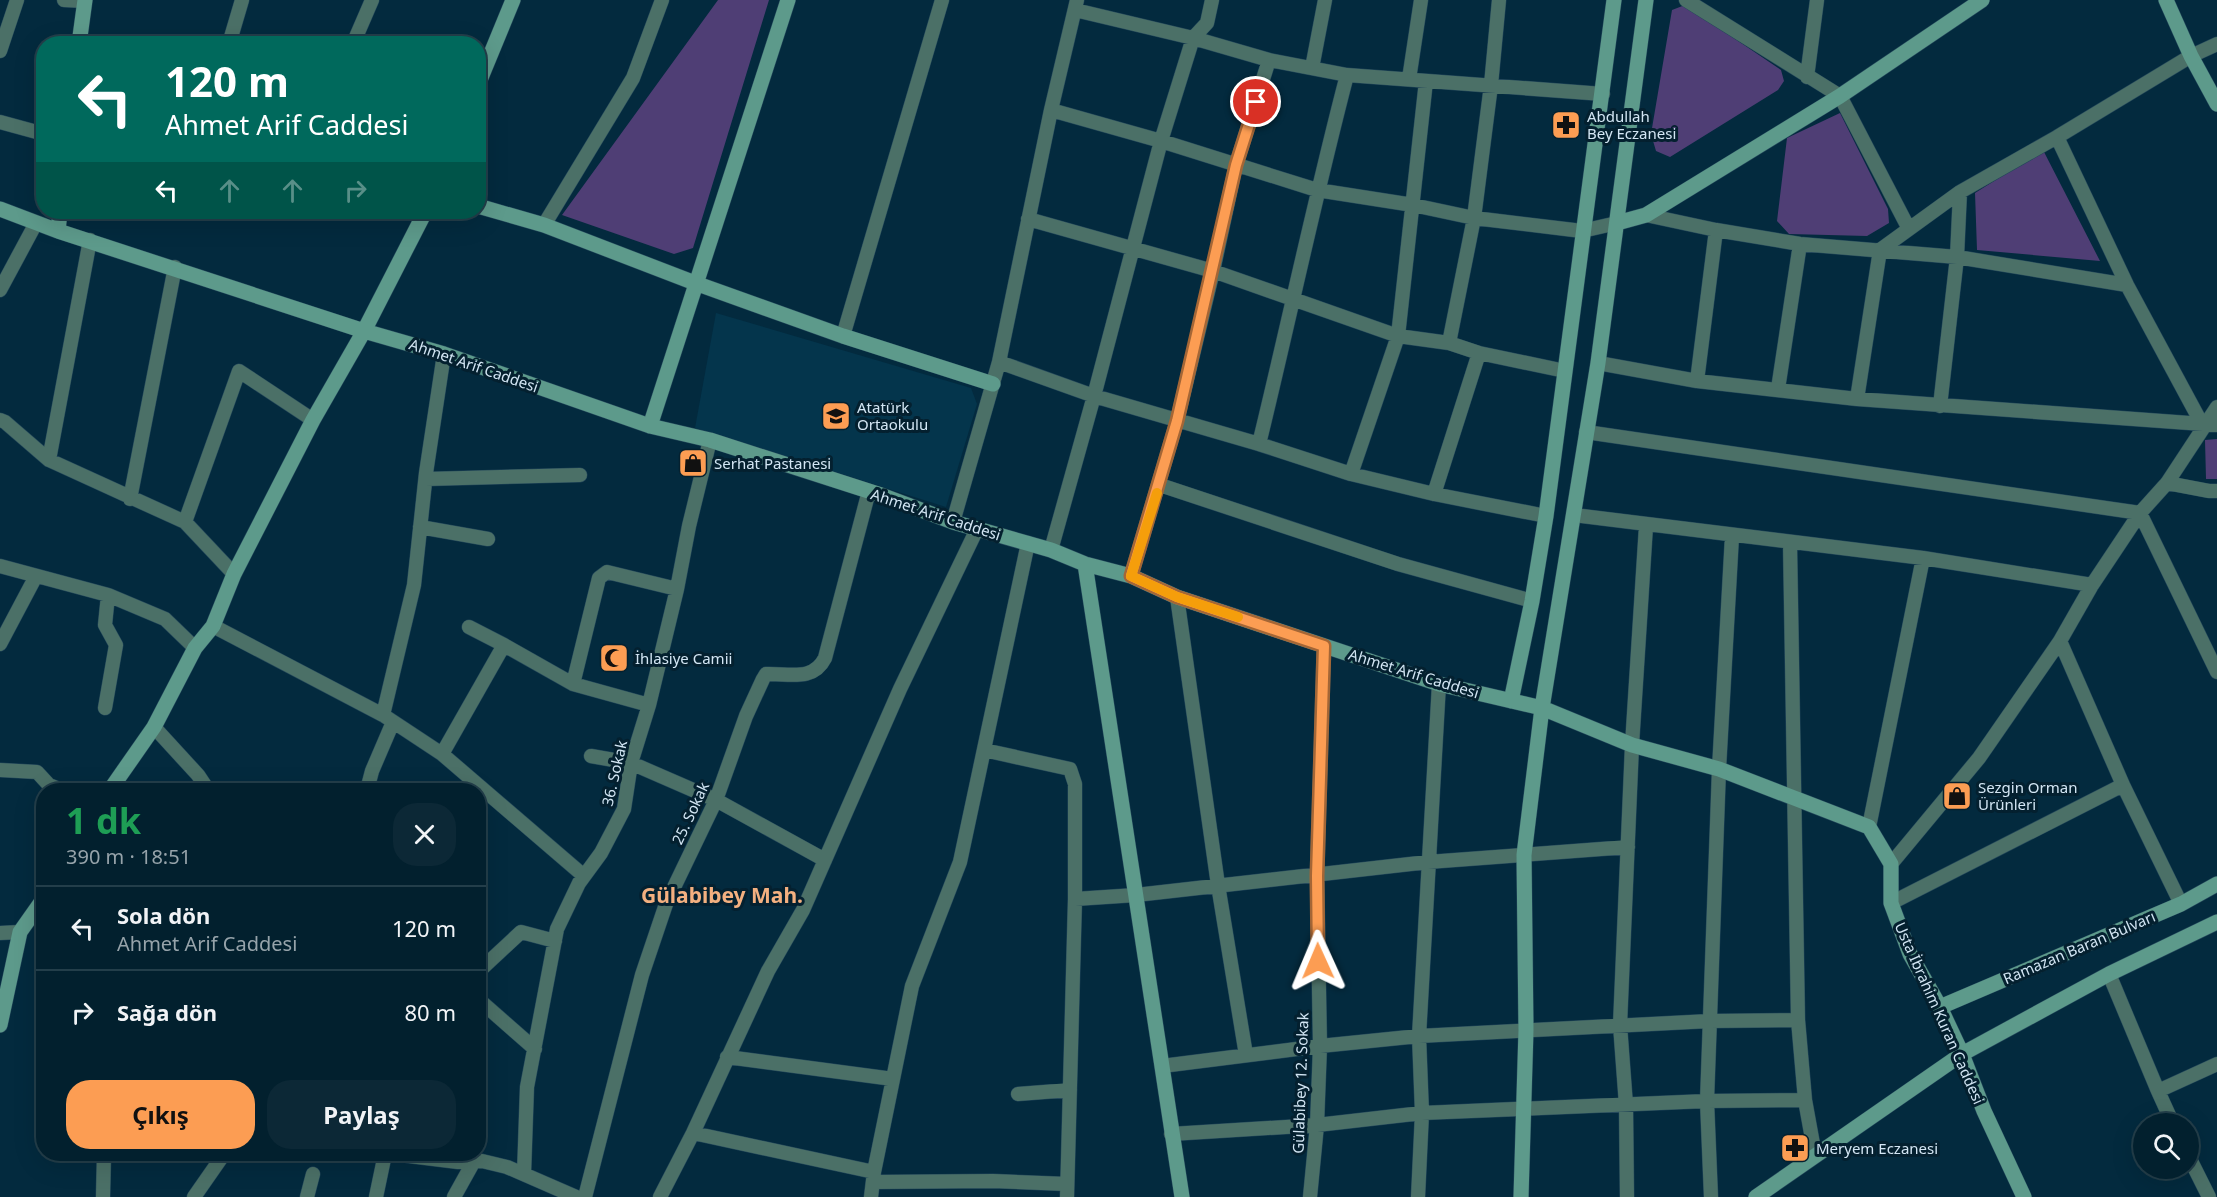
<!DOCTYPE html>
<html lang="tr">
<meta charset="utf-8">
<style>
body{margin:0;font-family:"Noto Sans",sans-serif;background:#0c2836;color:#f1f3f6;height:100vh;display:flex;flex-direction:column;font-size:22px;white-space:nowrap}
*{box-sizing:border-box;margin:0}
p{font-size:20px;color:#96a3aa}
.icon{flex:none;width:33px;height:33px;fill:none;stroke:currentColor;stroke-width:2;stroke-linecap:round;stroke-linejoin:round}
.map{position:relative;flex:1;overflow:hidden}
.sheet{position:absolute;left:36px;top:783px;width:450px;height:378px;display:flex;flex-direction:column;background:#02202e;border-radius:24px;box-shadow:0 6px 24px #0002,0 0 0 2px #233e4a}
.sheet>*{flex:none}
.hud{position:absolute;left:36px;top:36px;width:450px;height:183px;border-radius:24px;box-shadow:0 6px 24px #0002,0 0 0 2px #233e4a;background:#00695c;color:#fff;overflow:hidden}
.tools{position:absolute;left:2133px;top:1113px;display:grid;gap:12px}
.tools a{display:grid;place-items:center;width:66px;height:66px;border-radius:50%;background:#02202e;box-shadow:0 6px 24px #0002,0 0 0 2px #233e4a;font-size:30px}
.pin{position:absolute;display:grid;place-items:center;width:51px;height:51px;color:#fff;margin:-26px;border:3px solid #fff;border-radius:50%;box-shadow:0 2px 6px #0007}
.me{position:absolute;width:66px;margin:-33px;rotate:359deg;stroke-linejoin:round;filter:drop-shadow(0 0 4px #0008)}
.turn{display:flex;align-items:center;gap:21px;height:126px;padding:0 30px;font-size:27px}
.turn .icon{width:78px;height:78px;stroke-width:2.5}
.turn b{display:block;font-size:42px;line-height:51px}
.lanes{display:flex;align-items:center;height:57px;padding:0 30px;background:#0003;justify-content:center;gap:30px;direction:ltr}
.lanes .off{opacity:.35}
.round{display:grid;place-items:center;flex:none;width:63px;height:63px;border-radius:24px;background:#0c2836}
.head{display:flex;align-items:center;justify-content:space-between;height:102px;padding:0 30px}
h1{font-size:36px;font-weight:700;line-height:45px;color:#1e9e55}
.action{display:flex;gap:12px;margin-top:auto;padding:12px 30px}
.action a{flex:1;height:69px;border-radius:24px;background:#fc9d53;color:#111;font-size:24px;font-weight:700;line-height:69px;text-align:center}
.action a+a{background:#0c2836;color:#f1f3f6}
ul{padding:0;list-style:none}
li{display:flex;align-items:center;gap:18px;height:84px;padding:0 30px;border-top:2px solid #233e4a}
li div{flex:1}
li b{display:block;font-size:22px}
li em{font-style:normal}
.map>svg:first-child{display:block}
.built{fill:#04354c}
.green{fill:#4f3e75}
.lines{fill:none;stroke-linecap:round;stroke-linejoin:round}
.street-casing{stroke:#24485b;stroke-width:15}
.secondary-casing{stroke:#24485b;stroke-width:16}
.street{stroke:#4b7067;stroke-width:14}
.secondary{stroke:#5d9a8b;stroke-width:15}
.route-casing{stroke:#a46636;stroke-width:15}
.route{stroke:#fc9d53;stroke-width:10}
.slow{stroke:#f59e0b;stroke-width:10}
.labels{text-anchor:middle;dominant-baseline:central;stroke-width:6;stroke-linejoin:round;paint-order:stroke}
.poi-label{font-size:15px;fill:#d3e6f4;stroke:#04202f;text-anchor:start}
.street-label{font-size:15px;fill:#d3e6f4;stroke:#04202f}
.district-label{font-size:21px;font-weight:bold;fill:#f3b080;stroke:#04202f}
</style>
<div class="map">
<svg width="2217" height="1197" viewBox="0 0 2217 1197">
<rect width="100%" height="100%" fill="#032a3e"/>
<!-- built -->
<path class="built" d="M716 313 971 388 977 404 946 507 695 428Z"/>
<!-- green -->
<path class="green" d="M718 0H769L693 248 674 254 562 215Z
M1685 5 1781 70 1784 81 1778 90 1670 157 1656 151 1651 134 1672 10Z
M1840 113 1888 209 1889 223 1867 236 1789 234 1777 221 1787 138Z
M2043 150 2100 261 1977 250 1975 193Z
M2217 439V479H2206L2205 440Z"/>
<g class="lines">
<!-- street casing -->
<g class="street-casing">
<path id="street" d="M64 0 85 1
M1686 0 1840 96 1909 229
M1075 10 1193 38 1269 60 1347 75 1603 94
M229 44 242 0
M353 44 372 0
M0 51 17 0
M1312 68 1325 0
M1807 77 1817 0
M1409 79 1421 0
M1051 110 1161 141 1317 190 1413 205 1474 218 1582 231 1617 223
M0 122 44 134
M2057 137 2127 285 2203 426
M1646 215 1716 230 1800 244 1957 257 2127 285
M1028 219 1213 271 1398 336 1449 343 1479 353 1565 371
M544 225 633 78 662 0
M0 290 36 223
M843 336 942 0
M1449 343 1474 218 1491 85 1499 0
M999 362 1094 396 1259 444 1351 474 1434 494 1546 516
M1598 363 1697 381 1857 399 2217 425
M1697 381 1716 230
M1778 389 1800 244
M1857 399 1880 250 1960 192 2057 137 2191 56 2217 44
M1940 406 1957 257 1960 192
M0 420 5 422 49 460 185 522 234 574
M1586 432 2140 513 2217 672
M1259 444C1289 321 1315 197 1347 75
M49 460 90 240
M1351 474 1398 336 1426 81
M426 479 580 475
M2167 483 2209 491H2217
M1160 485 1398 564 1532 601
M1434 494 1479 353
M130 499 175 267
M1574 515 1923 558 2092 585
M185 522 239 371 313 420
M953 522 999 362 1051 110 1077 0
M420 527 488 539
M1790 543 1798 1020 1805 1100 1815 1155
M1051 550 1094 396 1161 141 1193 38 1207 23 1212 0
M0 566 108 595 165 619 195 648
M1131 576 1177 421 1213 271 1236 165 1269 60
M1177 597 1218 885 1246 1055
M213 626 383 715 442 754 584 876
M469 627 504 645
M2060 641 2123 785 2181 904
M0 644 36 576
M573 684 599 578 607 572 677 589
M105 708 116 645 105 625 108 595
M383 715 414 585 426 473 444 354
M154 727 198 775 208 790
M984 750 1070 769 1075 784V899L1067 1197
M442 754 504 645 573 684 649 705
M591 756 631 763 716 800 825 860
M0 770 37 772 49 785 61 790
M367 790 372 771 393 722
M1869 827 1923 558
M1891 864 1979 758 2060 641 2092 585 2140 513 2167 483 2217 407
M1075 899 1136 895 1428 862 1628 847
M1891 903 2123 785
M0 933 20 932
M478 972 521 932 555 941
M2109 974 2158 1091 2173 1124
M478 999 535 1049
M727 1057 893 1079
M1162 1066 1320 1046 1419 1036 1710 1021 1798 1020
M2158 1091 2217 1064
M1018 1094 1070 1090
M693 1133 874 1172
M1171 1134 1317 1125 1422 1113 1707 1101 1805 1100
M393 1154 458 1162 482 1161 507 1167 576 1197
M2188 1155 2209 1197
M524 1174 527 1087 557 929 579 883 601 853 624 809 631 763 649 705 677 589 689 526 710 440
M874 1182 993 1181 1067 1184
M103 1197 104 1154
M194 1197 224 1154
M307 1197 313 1174
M376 1197 385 1154
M454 1197 474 1161
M585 1197 642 975 666 904 716 800 746 716 763 679 766 674C789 673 813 682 825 658L869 491
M660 1197 693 1133 768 971 803 910 900 689 977 529
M871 1197 874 1172 912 986 960 862 1028 543
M1310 1197 1317 1125 1320 1046 1317 876 1324 646
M1418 1197 1422 1113 1419 1036 1439 684
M1627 1197 1626 1105 1620 1025 1632 745 1646 526
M1711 1197 1707 1101 1719 769 1732 536"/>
</g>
<!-- secondary casing -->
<g class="secondary-casing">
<path id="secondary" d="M2166 0 2191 56 2217 104
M79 44 85 0
M478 85 513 0
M478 206 544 225 695 283 843 336 993 384
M0 209 58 231 364 331 444 354 650 426 710 440 881 495 953 522 1051 550 1085 564 1131 576 1177 597 1439 684 1542 708 1632 745 1719 769 1869 827 1891 864V903L1910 954 1940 1007 1962 1054 1984 1111 2024 1197
M1617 223 1646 215 1840 96 1982 0
M58 231 60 212
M650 426 788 0
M1085 564 1182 1197
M1511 701 1532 601 1546 516 1614 0
M110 790 154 727 195 648 213 626 234 574 313 420 364 331 425 212
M1940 1007 2181 904 2217 884
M0 1025 20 932 44 898
M1521 1197 1526 1030 1524 855 1542 708 1598 363 1646 0
M1756 1197 1962 1054 2109 974 2217 922"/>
</g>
<!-- street -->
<use href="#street" class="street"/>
<!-- secondary -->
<use href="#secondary" class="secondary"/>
</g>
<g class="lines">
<!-- route casing -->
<g class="route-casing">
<path id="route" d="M1256 102 1236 165 1177 421 1131 576 1177 597 1324 646 1317 876 1318 961"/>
</g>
<!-- route -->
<use href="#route" class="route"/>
<!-- slow -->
<path class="slow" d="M1157 493 1131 576 1177 597 1238 617"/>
</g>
<!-- icons -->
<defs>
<g id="pharmacy-square" transform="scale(1.5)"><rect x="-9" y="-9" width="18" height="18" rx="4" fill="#fc9d53" stroke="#04202f"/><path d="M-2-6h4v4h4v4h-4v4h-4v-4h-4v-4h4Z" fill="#111"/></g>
<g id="school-square" transform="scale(1.5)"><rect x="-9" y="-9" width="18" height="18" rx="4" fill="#fc9d53" stroke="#04202f"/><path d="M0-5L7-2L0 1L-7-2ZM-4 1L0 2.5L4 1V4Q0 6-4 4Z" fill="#111"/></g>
<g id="shop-square" transform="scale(1.5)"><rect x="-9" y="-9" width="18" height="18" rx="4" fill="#fc9d53" stroke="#04202f"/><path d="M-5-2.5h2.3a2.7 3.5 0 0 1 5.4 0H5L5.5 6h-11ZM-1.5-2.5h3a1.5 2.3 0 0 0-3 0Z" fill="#111"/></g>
<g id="mosque-square" transform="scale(1.5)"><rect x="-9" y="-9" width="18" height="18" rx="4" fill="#fc9d53" stroke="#04202f"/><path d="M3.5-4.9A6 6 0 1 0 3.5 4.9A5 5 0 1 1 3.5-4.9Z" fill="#111"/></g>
</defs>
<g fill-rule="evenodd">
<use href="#pharmacy-square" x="1566" y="125"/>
<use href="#school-square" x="836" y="416"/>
<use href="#shop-square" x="693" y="463"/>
<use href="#mosque-square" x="614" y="658"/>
<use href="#shop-square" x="1957" y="796"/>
<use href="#pharmacy-square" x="1795" y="1148"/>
</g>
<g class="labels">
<!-- poi labels -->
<g class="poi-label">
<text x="1587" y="116">Abdullah<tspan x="1587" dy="17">Bey Eczanesi</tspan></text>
<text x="857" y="407">Atatürk<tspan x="857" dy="17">Ortaokulu</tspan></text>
<text x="714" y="463">Serhat Pastanesi</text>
<text x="635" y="658">İhlasiye Camii</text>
<text x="1978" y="787">Sezgin Orman<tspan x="1978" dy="17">Ürünleri</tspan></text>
<text x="1816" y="1148">Meryem Eczanesi</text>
</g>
<!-- street labels -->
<g class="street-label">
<text transform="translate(474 365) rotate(19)">Ahmet Arif Caddesi</text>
<text transform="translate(936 514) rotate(18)">Ahmet Arif Caddesi</text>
<text transform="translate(1414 673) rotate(17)">Ahmet Arif Caddesi</text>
<text transform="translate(614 773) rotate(-77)">36. Sokak</text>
<text transform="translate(690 813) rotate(-65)">25. Sokak</text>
<text transform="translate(2079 947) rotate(-23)">Ramazan Baran Bulvarı</text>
<text transform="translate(1940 1013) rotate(66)">Usta İbrahim Kuran Caddesi</text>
<text transform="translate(1300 1083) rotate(-88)">Gülabibey 12. Sokak</text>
</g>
<!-- district labels -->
<g class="district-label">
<text x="722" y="895">Gülabibey Mah.</text>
</g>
</g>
</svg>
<div class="tools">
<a><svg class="icon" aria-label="search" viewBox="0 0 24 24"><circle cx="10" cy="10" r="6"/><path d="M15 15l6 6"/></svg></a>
</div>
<div class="pin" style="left:1256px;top:102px;background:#d93025"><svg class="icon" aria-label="arrive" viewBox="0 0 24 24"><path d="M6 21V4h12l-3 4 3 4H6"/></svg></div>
<svg class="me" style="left:1318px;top:961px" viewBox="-20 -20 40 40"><path d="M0-17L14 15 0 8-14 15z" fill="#fc9d53" stroke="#fff" stroke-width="4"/></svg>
<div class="hud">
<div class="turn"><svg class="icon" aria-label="left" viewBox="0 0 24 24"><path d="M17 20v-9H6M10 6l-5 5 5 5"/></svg><div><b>120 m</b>Ahmet Arif Caddesi</div></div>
<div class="lanes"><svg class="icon" aria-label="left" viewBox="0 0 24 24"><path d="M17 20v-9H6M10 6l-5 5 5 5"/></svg><svg class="icon off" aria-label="ahead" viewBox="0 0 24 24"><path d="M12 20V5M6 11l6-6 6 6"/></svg><svg class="icon off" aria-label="ahead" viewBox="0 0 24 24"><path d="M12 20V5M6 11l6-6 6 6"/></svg><svg class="icon off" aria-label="right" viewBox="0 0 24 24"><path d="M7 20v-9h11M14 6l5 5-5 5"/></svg></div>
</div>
<section class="sheet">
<div class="head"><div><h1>1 dk</h1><p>390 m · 18:51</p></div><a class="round"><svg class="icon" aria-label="close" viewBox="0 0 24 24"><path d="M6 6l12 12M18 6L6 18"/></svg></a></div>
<ul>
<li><svg class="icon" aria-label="left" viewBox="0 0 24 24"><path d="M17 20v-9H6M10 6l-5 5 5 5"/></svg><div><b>Sola dön</b><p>Ahmet Arif Caddesi</p></div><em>120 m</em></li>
<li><svg class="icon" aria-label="right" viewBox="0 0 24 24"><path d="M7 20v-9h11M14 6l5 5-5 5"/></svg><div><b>Sağa dön</b></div><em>80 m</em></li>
</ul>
<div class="action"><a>Çıkış</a><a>Paylaş</a></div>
</section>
</div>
